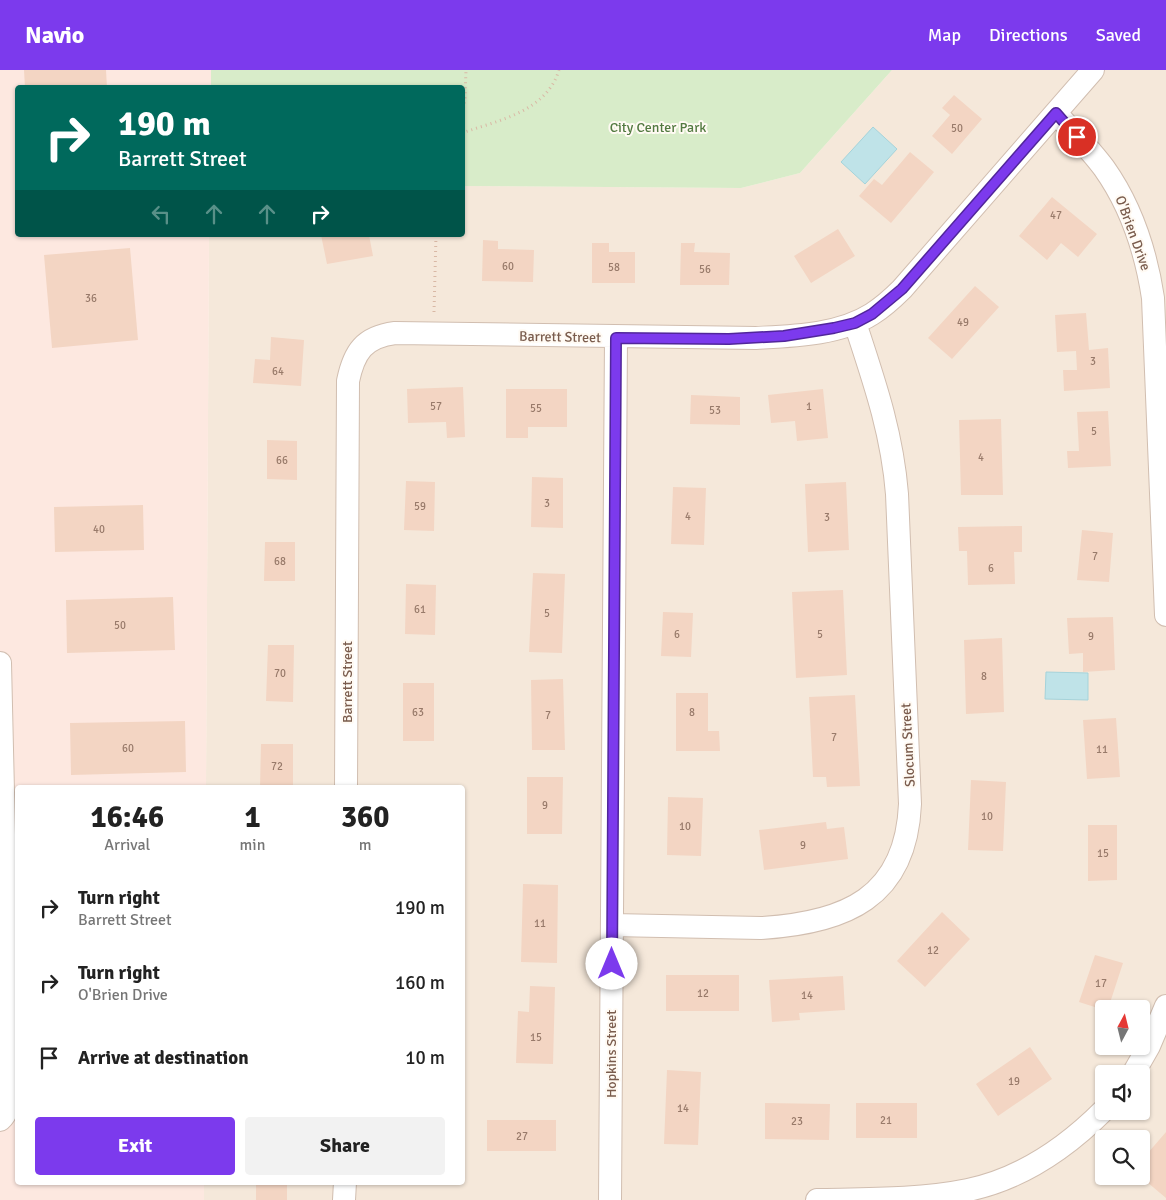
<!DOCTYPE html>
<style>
body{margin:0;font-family:Signika,sans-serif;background:#f2f2f2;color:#222;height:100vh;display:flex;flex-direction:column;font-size:19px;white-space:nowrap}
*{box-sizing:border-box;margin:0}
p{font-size:16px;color:#767676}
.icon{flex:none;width:28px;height:28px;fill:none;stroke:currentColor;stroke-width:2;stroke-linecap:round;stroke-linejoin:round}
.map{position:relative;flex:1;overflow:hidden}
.details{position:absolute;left:15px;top:715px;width:450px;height:400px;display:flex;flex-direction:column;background:#fff;border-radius:5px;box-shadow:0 1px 4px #0004}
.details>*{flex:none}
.banner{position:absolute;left:15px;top:15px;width:450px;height:152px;border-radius:5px;box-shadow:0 1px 4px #0004;background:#00695c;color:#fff;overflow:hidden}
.needle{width:32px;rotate:7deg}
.buttons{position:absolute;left:1095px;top:930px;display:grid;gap:10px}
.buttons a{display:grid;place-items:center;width:55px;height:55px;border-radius:5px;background:#fff;box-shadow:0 1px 4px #0004;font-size:25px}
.pin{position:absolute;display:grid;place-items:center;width:42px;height:42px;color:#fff;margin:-21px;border:2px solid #fff;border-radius:50%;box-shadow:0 1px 5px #0007}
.me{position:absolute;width:55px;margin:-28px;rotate:0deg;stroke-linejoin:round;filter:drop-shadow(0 0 4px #0008)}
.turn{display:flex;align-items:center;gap:18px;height:105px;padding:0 20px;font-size:22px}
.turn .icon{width:65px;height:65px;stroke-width:2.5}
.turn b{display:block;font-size:35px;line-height:42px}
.lanes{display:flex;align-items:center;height:48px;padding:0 20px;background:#0003;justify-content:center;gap:25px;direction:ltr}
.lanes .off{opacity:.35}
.eta{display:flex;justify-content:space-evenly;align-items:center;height:85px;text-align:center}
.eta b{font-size:30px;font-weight:700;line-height:35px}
.action{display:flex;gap:10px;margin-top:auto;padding:10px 20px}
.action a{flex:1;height:58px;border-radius:5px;background:#7c3aed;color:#fff;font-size:20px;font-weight:700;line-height:58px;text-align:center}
.action a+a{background:#f2f2f2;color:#222}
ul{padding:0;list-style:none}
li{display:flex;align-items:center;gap:15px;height:75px;padding:0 20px}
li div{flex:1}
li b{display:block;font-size:19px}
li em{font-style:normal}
header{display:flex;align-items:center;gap:30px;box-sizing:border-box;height:70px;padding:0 25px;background:#7c3aed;color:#fff}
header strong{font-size:24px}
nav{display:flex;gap:28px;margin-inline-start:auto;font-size:18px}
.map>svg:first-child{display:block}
.residential{fill:#f5e8da;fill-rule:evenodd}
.commercial{fill:#fde8e0}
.green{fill:#d8ecc9}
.water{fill:#bfe3e8;stroke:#a5d3da}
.building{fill:#f3d5c3}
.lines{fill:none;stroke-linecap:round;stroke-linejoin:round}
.minor-casing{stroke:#d1beb0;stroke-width:24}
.path{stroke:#d9b8a5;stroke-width:3;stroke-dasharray:1 4;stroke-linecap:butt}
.minor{stroke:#fff;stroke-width:22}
.route-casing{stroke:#51269a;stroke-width:12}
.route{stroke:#7c3aed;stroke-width:9}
.labels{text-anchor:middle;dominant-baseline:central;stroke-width:4;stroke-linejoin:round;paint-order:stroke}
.number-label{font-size:11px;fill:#987a6a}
.park-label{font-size:14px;fill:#537a41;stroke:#fffaf3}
.street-label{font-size:14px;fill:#7a5c4d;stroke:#fffaf3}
</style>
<header>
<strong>Navio</strong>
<nav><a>Map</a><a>Directions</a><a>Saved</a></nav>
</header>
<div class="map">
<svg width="1166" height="1130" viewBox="0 0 1166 1130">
<rect width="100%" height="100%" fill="#fdf6ec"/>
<!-- residential -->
<path class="residential" d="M892 0H1166V1130H204V1113L462 1112V718L206 717 209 165H462L463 116 741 118 800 103ZM1104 939H1141V976H1104ZM1104 1004H1141V1041H1104ZM1104 1069H1141V1106H1104Z"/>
<!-- commercial -->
<path class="commercial" d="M0 0H211V17L18 18V165H209L206 717 18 718V1112L204 1113V1130H0Z"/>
<!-- green -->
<path class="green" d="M211 0H892L800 103 741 118 463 116 462 18 211 17Z"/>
<!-- water -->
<path class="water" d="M873 57 897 79 865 114 841 92Z
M1046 602 1088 603V630L1045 629Z"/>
<!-- building -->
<path class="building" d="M24 0H106L107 18H25Z
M954 25 982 49 952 84 932 66 950 45 942 38Z
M910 82 934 102 891 153 859 126 874 109 882 115Z
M1052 127 1097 164 1078 187 1061 173 1047 190 1019 166Z
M838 159 855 186 811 213 794 186Z
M321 165H369L373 186 327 194Z
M483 170 498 171V179L534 180 533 212 482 211Z
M592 173H609V182H635V213H592Z
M681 173H695L694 182 730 183 729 215H680Z
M130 178 138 270 52 278 44 185Z
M975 216 999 237 952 289 928 268Z
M1086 243 1089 280 1108 278 1110 318 1064 321 1063 300H1077L1076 281 1057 282 1055 245Z
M271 267 304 270 301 316 253 313 255 289 270 290Z
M463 317 465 367 447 368 446 352 408 353 407 319Z
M506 319H567V357H528V368H506Z
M823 319 828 368 797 371 795 351 771 353 768 325Z
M691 325 740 327V355L690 354Z
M1108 341 1111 396 1068 398 1067 381H1079L1077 342Z
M1001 349 1003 425H961L959 350Z
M267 370 297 371V410L267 409Z
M532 407 563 408V458L531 457Z
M406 411 435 412 434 461 404 460Z
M846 412 849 480 808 482 805 414Z
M673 417 706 418 704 475 671 474Z
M143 435 144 480 55 482 54 437Z
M1022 456V482H1014L1015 514 968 515 967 481H959L958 457Z
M1082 460 1113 463 1109 512 1077 510Z
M265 472H295V511H264Z
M533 503 565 504 562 583 529 582Z
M406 514 436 515 435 565 405 564Z
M843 520 847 605 796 608 792 522Z
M173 527 175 580 67 583 66 530Z
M663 542 693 543 691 587 661 586Z
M1113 547 1115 600 1083 602V583L1069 584 1067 548Z
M1002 568 1004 642 966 644 964 570Z
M268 575H294L293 632 266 631Z
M563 609 565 680H532L531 610Z
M403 613H434V671H403Z
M676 623H708V661H719L720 681H676Z
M855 625 860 716 827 717 826 707H813L809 627Z
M1116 648 1120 707 1087 709 1083 650Z
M185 651 186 702 71 705 70 653Z
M261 674H293V718H260Z
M527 707H563L562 764H527Z
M971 710 1006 712 1003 781 968 780Z
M668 727 703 728 701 786 667 785Z
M826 752 827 759 844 757 848 789 764 800 759 760Z
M1088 755H1117V810L1088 811Z
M523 814 558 815 557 893 521 892Z
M942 842 970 869 925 917 897 891Z
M1095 885 1123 893 1108 939 1104 940 1079 932Z
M666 905H739V941H666Z
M843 906 845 940 799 943 800 950 772 952 769 910Z
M530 916 555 917 553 994 516 993 518 941 529 942Z
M1030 977 1052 1009 998 1046 976 1014Z
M667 1000 701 1002 698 1075 664 1074Z
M765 1033 830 1034 829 1070 765 1069Z
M856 1033H917V1068H856Z
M487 1050H556V1081H487Z
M1166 1062V1128L1141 1107V1091Z
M256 1112H287V1130H256Z"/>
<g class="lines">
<!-- minor casing -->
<g class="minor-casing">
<path id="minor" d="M1056 43C1072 61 1089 78 1104 98 1131 136 1146 182 1153 228L1166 545
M0 593 10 1023C9 1033 8 1043 0 1050
M346 718 348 311C354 282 364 267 395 263L756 268C793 266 839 265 872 244 883 237 893 228 902 219L1093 0
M612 855 761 858C845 853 906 828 910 734L897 424C892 362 874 311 855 253
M1133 1004 1149 976 1166 936
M344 1130 345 1112
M610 1130 616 268
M817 1130C867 1129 919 1130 968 1120 1021 1109 1067 1077 1104 1040"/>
</g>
<!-- path -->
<path class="path" d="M462 48 465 28 466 0
M462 63C499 50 546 42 559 0
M434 242 436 165"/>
<!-- minor -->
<use href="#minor" class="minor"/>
</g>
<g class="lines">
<!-- route casing -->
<g class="route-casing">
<path id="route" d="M612 894 616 268 729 269 784 266 834 258 855 253 872 244 902 219 1056 43 1077 67"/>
</g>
<!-- route -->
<use href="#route" class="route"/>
</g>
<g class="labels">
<!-- number labels -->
<g class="number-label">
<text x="957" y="58">50</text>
<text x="1056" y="145">47</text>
<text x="508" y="196">60</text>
<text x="614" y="197">58</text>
<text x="705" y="199">56</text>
<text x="91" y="228">36</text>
<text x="963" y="252">49</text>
<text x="1093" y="291">3</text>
<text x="278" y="301">64</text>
<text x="436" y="336">57</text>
<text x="809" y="336">1</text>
<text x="536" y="338">55</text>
<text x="715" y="340">53</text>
<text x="1094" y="361">5</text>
<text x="981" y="387">4</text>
<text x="282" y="390">66</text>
<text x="547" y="433">3</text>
<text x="420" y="436">59</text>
<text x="688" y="446">4</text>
<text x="827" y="447">3</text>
<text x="99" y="459">40</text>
<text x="1095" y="486">7</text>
<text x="280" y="491">68</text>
<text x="991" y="498">6</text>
<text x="420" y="539">61</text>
<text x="547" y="543">5</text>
<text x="120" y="555">50</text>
<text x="677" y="564">6</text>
<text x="820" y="564">5</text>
<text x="1091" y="566">9</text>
<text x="280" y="603">70</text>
<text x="984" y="606">8</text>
<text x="418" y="642">63</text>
<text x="692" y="642">8</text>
<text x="548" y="645">7</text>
<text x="834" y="667">7</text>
<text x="128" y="678">60</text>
<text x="1102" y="679">11</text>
<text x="277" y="696">72</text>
<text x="545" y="735">9</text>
<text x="987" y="746">10</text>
<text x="685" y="756">10</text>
<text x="803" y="775">9</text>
<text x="1103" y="783">15</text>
<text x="540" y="853">11</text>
<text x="933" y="880">12</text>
<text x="1101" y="913">17</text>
<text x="703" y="923">12</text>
<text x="807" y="925">14</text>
<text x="536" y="967">15</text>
<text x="1014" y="1011">19</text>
<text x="683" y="1038">14</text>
<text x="886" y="1050">21</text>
<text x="797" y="1051">23</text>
<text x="522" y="1066">27</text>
</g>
<!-- park labels -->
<g class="park-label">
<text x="658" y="57">City Center Park</text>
</g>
<!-- street labels -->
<g class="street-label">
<text transform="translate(1133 163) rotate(70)">O'Brien Drive</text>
<text transform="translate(560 267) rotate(1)">Barrett Street</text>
<text transform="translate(347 612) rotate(-90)">Barrett Street</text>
<text transform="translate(908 675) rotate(-93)">Slocum Street</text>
<text transform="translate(611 984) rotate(-90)">Hopkins Street</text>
</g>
</g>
</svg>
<div class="buttons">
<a><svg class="needle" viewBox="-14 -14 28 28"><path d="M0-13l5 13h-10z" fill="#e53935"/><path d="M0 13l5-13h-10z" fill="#767676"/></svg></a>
<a><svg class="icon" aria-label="sound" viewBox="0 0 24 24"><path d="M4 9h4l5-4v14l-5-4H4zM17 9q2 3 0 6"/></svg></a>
<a><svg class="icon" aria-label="search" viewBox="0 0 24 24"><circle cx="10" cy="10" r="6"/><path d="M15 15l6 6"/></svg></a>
</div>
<div class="pin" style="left:1077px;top:67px;background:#d93025"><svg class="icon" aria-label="arrive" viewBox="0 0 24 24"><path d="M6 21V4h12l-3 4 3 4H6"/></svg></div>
<svg class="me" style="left:612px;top:894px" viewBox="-20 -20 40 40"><circle r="19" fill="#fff"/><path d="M0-13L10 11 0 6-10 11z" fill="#7c3aed"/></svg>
<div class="banner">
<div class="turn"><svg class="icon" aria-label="right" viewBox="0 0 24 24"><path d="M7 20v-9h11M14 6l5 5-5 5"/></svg><div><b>190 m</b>Barrett Street</div></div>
<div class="lanes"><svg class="icon off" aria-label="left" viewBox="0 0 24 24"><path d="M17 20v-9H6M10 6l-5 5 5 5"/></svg><svg class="icon off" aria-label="ahead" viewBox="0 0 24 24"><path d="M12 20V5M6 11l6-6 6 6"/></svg><svg class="icon off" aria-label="ahead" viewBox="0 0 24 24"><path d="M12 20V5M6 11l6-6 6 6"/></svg><svg class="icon" aria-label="right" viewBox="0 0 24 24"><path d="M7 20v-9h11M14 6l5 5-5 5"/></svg></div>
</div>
<section class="details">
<div class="eta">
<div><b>16:46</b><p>Arrival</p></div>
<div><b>1</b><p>min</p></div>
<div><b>360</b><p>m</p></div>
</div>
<ul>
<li><svg class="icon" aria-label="right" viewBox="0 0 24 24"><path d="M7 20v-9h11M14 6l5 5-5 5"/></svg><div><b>Turn right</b><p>Barrett Street</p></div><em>190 m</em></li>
<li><svg class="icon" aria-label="right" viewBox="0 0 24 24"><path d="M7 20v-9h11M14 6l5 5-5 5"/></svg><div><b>Turn right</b><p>O'Brien Drive</p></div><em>160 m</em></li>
<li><svg class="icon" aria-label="arrive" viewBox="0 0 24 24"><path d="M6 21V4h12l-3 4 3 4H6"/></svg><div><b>Arrive at destination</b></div><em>10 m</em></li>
</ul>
<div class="action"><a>Exit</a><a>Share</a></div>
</section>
</div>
